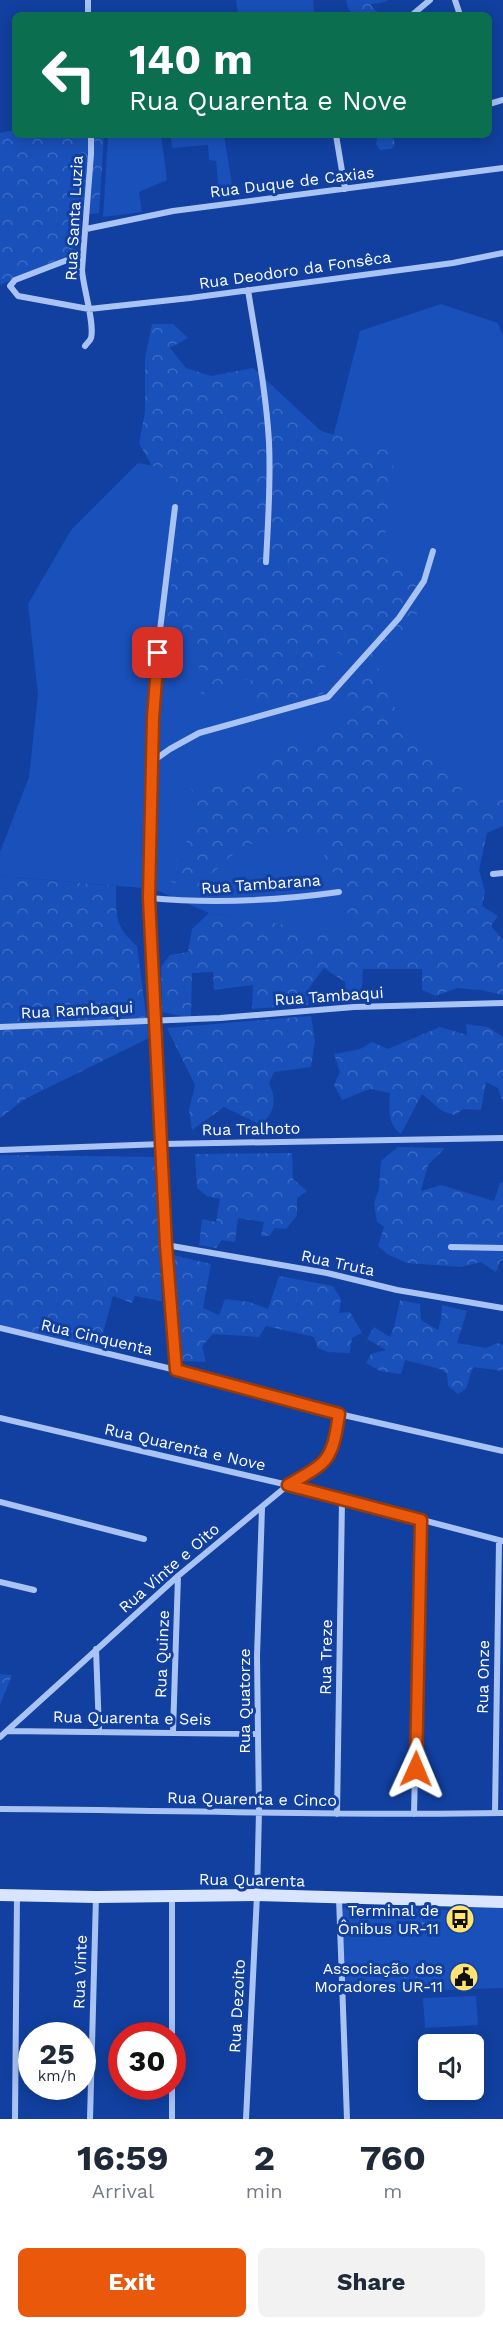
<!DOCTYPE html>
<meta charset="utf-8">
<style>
body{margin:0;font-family:"Work Sans",sans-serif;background:#f2f2f3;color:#1f2937;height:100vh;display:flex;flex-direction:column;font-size:22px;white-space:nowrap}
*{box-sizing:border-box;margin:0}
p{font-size:20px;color:#747a83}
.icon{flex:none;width:33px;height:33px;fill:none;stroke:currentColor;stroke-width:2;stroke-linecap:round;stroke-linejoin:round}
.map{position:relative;height:2119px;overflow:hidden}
.panel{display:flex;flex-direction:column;background:#fff;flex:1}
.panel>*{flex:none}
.top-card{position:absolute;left:12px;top:12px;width:480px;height:126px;border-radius:9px;box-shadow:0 3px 15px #0003;background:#0b6e4f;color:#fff;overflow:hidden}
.controls{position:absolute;left:418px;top:2034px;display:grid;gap:12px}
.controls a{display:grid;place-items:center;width:66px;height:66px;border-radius:9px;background:#fff;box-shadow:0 3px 15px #0003;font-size:30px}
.speed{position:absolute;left:18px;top:2022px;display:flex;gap:12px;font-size:30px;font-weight:700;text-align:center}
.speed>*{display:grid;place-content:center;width:78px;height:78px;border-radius:50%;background:#fff;box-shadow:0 3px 15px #0003;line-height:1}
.speed small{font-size:15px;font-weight:400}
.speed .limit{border:9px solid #d22;background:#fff;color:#111}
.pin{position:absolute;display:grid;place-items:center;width:51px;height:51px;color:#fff;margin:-26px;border-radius:12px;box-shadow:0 3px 9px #0006}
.me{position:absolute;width:66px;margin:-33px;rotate:1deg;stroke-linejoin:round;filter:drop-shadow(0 0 4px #0008)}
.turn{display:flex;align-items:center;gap:21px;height:126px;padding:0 18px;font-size:27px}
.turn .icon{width:78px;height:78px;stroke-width:2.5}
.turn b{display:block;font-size:42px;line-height:51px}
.eta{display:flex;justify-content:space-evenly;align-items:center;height:102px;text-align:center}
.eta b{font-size:36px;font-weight:700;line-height:42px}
.cta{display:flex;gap:12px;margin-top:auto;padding:12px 18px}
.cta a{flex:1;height:69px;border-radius:9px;background:#ea580c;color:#fff;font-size:24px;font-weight:700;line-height:69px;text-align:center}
.cta a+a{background:#f2f2f3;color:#1f2937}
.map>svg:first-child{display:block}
.green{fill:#1950ba}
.forest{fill:url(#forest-crowns)}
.garden{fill:url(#garden-dots)}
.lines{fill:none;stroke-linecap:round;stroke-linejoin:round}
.street{stroke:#a9c3f5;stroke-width:6}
.secondary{stroke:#d9e5fe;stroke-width:12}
.route-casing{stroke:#983908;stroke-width:15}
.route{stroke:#ea580c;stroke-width:10}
.labels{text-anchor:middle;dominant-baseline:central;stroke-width:6;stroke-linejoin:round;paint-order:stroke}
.street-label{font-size:16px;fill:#fff;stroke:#1140a0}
.poi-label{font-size:16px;fill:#fff;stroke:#1140a0;text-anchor:end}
</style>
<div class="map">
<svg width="503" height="2119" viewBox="0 0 503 2119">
<defs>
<pattern id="forest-crowns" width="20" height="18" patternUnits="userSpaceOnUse" patternTransform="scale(1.5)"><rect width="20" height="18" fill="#1950ba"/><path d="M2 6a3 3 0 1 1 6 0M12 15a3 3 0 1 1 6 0" fill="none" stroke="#3c6ac4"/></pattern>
<pattern id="garden-dots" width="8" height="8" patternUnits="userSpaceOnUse" patternTransform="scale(1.5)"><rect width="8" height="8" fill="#1950ba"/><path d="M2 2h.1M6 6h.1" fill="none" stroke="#3c6ac4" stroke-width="1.8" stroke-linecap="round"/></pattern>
</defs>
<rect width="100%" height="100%" fill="#1140a0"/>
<!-- green -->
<path class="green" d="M236 0H313L314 15H238Z
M108 135H161L167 180 139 192 142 212 103 217Z
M171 135H224L233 191 219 193 216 161 209 160 208 145 172 148Z
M441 304 498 323 503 336V798L439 800 373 939 209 913 154 889 0 876V852L29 777 38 694 28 604 71 530 138 463 220 478 296 582 360 331Z
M503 1904V1988L341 1994V1913L345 1906 450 1910Z
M476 1996 478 2025 425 2028 423 1998Z"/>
<!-- forest -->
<path class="forest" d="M346 0H389L381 3 370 4 380 15H353L348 8Z
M15 130V135H104L99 213 71 217 78 251 0 285V133Z
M378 135H393L395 145 391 149 380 150 376 144Z
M152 324H173L188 338 170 348 186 368 211 376 253 368 321 431 395 453 382 557 401 567 424 594 408 638 387 641 363 666 327 647 323 695 255 703 250 678 216 691 201 694V672L196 661 194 630 167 626 180 507 166 468 152 466 139 443 145 412V359Z
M377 665 400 719 436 756 465 778 460 795 443 799 503 798V826L487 833 479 870 485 892 482 906 498 916 491 926 503 940V995L481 990 457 988 436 996 422 990V969H363L361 1002 346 1003 345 982 324 968 309 988 308 1005 252 1009 253 985 214 990 213 972 192 973 191 1018 162 1012 161 967 170 955 188 952 192 929 209 913 372 938 347 912 345 882 329 869 318 838 273 835 239 849 196 888 171 882 157 860 179 859 195 824 199 810 191 788 204 789 252 774 293 743 318 736 343 712 356 713 344 687Z
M0 876 116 886C116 915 114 926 137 946L149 1038 25 1099 0 1118Z
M311 1016 315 1040 311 1067 274 1072 269 1083C277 1101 275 1111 261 1125L224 1107 192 1130 189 1110 195 1085 167 1028Z
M466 1024 488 1027 503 1037V1103L498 1088 486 1082 481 1110 464 1109 454 1115 442 1111 422 1094 401 1134C387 1123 389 1110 390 1093L370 1089 342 1100 334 1085 340 1072 334 1054 360 1049 372 1042 388 1049 440 1027 467 1035Z
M398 1147 445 1148 428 1165 421 1191 441 1185 494 1201 500 1183 503 1182V1260L500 1261 496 1272 481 1262 461 1267 407 1263 387 1254 378 1246 384 1227 377 1222 374 1203 379 1189 381 1161Z
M292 1153 293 1179 307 1191 297 1198V1215L286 1229 275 1228 269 1236H261L264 1222 238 1218 235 1242 222 1240 216 1248 199 1245 202 1219 216 1222 220 1199 207 1196 197 1188 195 1154Z
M0 1155 156 1157 162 1301 135 1296 132 1303 113 1296 99 1348 0 1328Z
M173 1255 211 1264 203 1308 219 1315 225 1299 249 1302 268 1309 279 1276 333 1286 341 1299 339 1313 350 1312 362 1333 352 1338 350 1353 328 1352 318 1348 314 1337 266 1326 259 1337 213 1334 202 1346 206 1362 181 1361C176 1326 177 1290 173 1255Z
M400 1300 420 1304 421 1320 438 1330 441 1319 442 1305 467 1311 457 1343 486 1348 497 1343 503 1345V1371L473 1367 466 1389 458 1394 448 1386 447 1374 440 1369 405 1360 401 1374 380 1371 366 1363 371 1354 386 1350 367 1339 374 1327 390 1337 394 1327Z
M0 1674 12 1675 0 1705Z"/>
<!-- garden -->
<path class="garden" d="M421 1922H442L439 1928 434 1931 424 1929Z
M401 1972a9 9 0 1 1 18 0a9 9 0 1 1-18 0Z"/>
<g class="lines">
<!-- street -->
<path class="street" d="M88 0V15
M455 0 460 15
M412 15 430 0
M489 104 503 100
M336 135 345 189
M86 229 173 211 503 168
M83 254 15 280 10 286 18 296 89 309 190 298 453 263 503 253
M248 290C256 340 266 391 269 442 271 482 268 522 266 562
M85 346C87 343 90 341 91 338 95 324 83 287 82 270L91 154V135
M175 507 160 630 153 718 149 898 166 1245 176 1370
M153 761 170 749 199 733 328 697 399 618 424 581 433 551
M493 874 503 873
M149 898C214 904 275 901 339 892
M0 1027 220 1018 354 1007 503 1003
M0 1150 163 1144 503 1138
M166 1245 327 1273 397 1290 503 1308
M451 1247 503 1248
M0 1328 176 1370 339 1414 503 1451
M0 1418 288 1485 503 1541
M0 1502 144 1539
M0 1582 34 1590
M96 1649 99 1731
M7 1731 257 1734
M173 1732 178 1576
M0 1737 178 1576 288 1485 316 1469 324 1462 334 1444 339 1414
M0 1809C168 1810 335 1816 503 1813
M495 1813 499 1541
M337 1814 342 1500
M414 1814 421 1520
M172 1896V2036
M339 1898 347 2119
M172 2086V2119
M15 2119 17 1896
M90 2119 96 1897
M246 2119 257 1895 259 1811 257 1656 262 1508"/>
<!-- secondary -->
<path class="secondary" d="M0 1895 96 1897 257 1895 503 1902"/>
</g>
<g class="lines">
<!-- route casing -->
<g class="route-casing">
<path id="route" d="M158 653 153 718 149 898 166 1245 176 1370 339 1414C332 1462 328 1462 288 1485L421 1520 416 1769"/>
</g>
<!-- route -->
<use href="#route" class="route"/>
</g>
<!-- icons -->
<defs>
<g id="bus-disc" transform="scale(1.5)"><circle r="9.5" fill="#ffe46d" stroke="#1140a0"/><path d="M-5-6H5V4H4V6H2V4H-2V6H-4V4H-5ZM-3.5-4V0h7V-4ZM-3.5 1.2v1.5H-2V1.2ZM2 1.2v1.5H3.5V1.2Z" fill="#111"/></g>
<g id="civic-disc" transform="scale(1.5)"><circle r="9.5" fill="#ffe46d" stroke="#1140a0"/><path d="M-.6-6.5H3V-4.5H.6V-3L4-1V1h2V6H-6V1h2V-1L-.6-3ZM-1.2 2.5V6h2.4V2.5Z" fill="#111"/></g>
</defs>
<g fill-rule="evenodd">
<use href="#bus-disc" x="460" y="1919"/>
<use href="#civic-disc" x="464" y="1977"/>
</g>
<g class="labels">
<!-- street labels -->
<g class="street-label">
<text transform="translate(292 182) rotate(-7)">Rua Duque de Caxias</text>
<text transform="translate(74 218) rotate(-87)">Rua Santa Luzia</text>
<text transform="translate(295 270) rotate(-8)">Rua Deodoro da Fonsêca</text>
<text transform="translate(261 884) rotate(-4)">Rua Tambarana</text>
<text transform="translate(329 996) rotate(-4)">Rua Tambaqui</text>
<text transform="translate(77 1010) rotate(-3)">Rua Rambaqui</text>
<text transform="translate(251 1129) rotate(-1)">Rua Tralhoto</text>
<text transform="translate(338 1263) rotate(12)">Rua Truta</text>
<text transform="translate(97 1337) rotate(13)">Rua Cinquenta</text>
<text transform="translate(185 1447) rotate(13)">Rua Quarenta e Nove</text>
<text transform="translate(169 1568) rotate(-41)">Rua Vinte e Oito</text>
<text transform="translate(162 1654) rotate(-88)">Rua Quinze</text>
<text transform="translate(326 1657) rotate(-89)">Rua Treze</text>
<text transform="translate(483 1677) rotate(-89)">Rua Onze</text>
<text transform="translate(244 1701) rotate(-90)">Rua Quatorze</text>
<text transform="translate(132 1718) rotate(1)">Rua Quarenta e Seis</text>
<text transform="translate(252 1799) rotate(1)">Rua Quarenta e Cinco</text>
<text transform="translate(252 1880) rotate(1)">Rua Quarenta</text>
<text transform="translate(80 1972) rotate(-88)">Rua Vinte</text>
<text transform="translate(237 2006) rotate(-87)">Rua Dezoito</text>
</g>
<!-- poi labels -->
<g class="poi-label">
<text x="439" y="1910">Terminal de<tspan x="439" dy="18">Ônibus UR-11</tspan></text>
<text x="443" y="1968">Associação dos<tspan x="443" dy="18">Moradores UR-11</tspan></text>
</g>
</g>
</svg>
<div class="controls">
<a><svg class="icon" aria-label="sound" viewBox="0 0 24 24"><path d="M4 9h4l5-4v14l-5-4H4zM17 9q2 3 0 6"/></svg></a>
</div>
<div class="speed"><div>25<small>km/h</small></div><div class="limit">30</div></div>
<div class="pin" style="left:158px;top:653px;background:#d93025"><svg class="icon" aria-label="arrive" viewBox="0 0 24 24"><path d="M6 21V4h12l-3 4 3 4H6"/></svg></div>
<svg class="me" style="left:416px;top:1769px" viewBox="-20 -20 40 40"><path d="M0-17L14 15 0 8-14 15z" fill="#ea580c" stroke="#fff" stroke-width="4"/></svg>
<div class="top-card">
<div class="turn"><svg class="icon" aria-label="left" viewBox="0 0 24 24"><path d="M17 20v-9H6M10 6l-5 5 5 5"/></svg><div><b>140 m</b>Rua Quarenta e Nove</div></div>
</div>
</div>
<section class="panel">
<div class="eta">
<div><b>16:59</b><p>Arrival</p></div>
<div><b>2</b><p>min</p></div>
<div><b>760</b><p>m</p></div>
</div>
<div class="cta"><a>Exit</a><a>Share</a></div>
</section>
